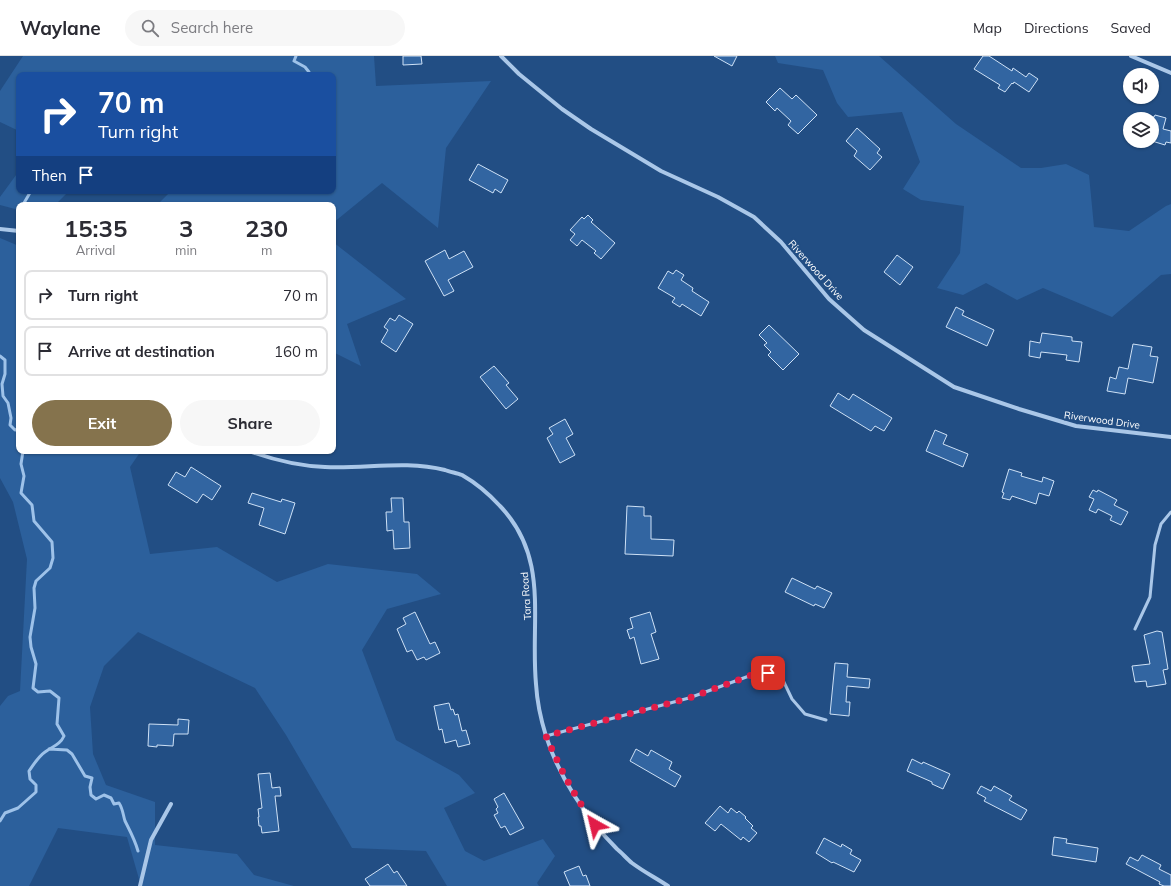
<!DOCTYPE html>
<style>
body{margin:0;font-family:Mulish,sans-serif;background:#f7f7f7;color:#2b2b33;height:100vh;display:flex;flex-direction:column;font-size:15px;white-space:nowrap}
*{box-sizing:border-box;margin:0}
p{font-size:13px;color:#7c7c81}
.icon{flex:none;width:22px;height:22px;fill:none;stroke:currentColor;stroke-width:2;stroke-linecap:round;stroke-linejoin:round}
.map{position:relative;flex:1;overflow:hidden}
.sheet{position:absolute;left:16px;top:146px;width:320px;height:252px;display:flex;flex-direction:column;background:#fff;border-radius:8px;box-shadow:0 1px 3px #0004}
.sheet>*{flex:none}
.top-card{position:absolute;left:16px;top:16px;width:320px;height:122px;border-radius:8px;box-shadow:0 1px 3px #0004;background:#1a4fa0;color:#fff;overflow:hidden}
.fabs{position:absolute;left:1123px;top:12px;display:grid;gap:8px}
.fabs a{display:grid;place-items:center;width:36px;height:36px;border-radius:50%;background:#fff;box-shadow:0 1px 3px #0004;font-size:20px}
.pin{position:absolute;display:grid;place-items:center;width:34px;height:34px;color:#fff;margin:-17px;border-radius:8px;box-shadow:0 2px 6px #0006}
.me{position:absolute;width:44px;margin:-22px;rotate:323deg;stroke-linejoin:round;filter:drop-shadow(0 0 3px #0008)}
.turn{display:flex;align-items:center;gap:14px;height:84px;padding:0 16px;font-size:18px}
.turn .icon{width:52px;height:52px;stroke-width:2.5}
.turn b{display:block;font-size:28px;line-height:34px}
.then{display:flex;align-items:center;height:38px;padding:0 16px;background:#0003;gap:8px;font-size:15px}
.eta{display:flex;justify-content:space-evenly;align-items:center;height:68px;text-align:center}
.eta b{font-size:24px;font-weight:700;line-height:28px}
.action{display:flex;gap:8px;margin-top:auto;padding:8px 16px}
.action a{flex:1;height:46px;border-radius:24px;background:#85734d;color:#fff;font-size:16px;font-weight:700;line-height:46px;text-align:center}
.action a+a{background:#f7f7f7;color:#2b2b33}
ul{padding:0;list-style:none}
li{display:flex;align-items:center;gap:12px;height:50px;margin:0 8px 6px;padding:0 8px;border:2px solid #e1e1e2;border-radius:8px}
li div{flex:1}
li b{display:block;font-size:15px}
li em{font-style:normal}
header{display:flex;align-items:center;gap:24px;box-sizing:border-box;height:56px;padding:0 20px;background:#fff;border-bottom:1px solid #e1e1e2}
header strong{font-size:19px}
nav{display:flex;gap:22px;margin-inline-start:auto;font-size:14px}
.search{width:280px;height:36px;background:#f7f7f7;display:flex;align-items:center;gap:10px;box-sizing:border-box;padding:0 14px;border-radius:22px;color:#7c7c81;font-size:15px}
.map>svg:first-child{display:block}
.green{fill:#2c609c}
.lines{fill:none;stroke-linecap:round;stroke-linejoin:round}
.stream{stroke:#9ec2e9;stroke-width:3}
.building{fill:#3265a1;stroke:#cee1f6}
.lane{stroke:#aac7e8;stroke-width:3}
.street{stroke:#aac7e8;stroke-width:4}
.route{stroke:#e11d48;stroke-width:7;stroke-dasharray:0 12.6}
.labels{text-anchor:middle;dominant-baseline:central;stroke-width:4;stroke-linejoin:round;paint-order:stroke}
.street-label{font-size:10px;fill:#fff;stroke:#224e84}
</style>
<header>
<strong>Waylane</strong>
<div class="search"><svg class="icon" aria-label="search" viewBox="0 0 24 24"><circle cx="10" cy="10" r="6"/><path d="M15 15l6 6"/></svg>Search here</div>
<nav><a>Map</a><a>Directions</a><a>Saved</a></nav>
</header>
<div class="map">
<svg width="1171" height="830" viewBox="0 0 1171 830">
<rect width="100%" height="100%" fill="#224e84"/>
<!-- green -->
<path class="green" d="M23 0H374L376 30 491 25 446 92 438 172 382 127 333 167V149H157L171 135H333V19H19V75L0 66V35Z
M775 0H879L956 68 1021 112H1041L1066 108 1089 119 1094 171 1129 175 1166 150 1171 148V218L1161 219 1112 261 1043 232 1017 244 986 227 963 239 937 232 960 197 964 150 921 144 903 133 920 106 902 56 848 61 837 47 823 14 778 7Z
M19 115V135H69L55 149H19V154L0 149V141Z
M0 182 19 190V395H141L130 411 150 498 217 491 277 526 328 508 417 518 441 538 387 553 362 594 396 684 459 719 475 737 444 752 465 795 484 805 543 783 555 800 537 827 539 830H447L426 795 352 792 286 679 255 632 138 576 104 610 90 651 93 698 106 729 155 746V789L237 798 254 819 294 830H141L127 781 58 772 29 830H0V650L8 640 20 635 27 503 13 446 0 422Z
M333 186 406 243 347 268 361 310 333 296Z"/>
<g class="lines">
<!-- stream -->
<path class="stream" d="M296 0 294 5 305 11 309 16 308 19
M24 147 31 135
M0 300 5 304V318L2 328 3 340 8 347 11 362 10 369 15 374 19 373
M49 693 67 694 72 698 85 720 92 722 90 731 91 739 96 743 104 739 111 742 114 748 119 747C123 753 123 759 125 765 130 775 135 784 138 795
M0 765 5 757 18 752 36 736V729L30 723 29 715C34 708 38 701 45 696 53 690 60 689 64 680L57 668 59 642 50 635 38 636 33 632 36 608 31 591 30 581 35 552 34 532 36 525 50 512 53 502 52 486 34 465 32 449 21 437 24 420 21 408 23 395"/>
</g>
<!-- building -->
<path class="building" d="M403 0H421L422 8 403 9Z
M714 0H737L732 10Z
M983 0H989L1012 15 1013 12 1026 21 1029 17 1038 23 1029 36 1014 26 1013 28 1012 27 1005 36 998 32 1000 29 974 13Z
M780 32 792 43 796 39 817 59 798 78 788 69 791 65 777 52 775 55 766 46Z
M1155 59 1166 62 1163 73 1171 75V87L1166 86 1165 89 1152 85V61H1154Z
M857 72 880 93 877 97 882 101 870 114 854 100 857 95 846 85Z
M478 108 508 124 501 137 495 133 493 137 469 124Z
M588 159 593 164 591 166 615 187 601 203 594 197 596 195 582 184 577 190 570 184 575 178 570 174 582 161 584 163Z
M445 194 449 203 464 195 473 211 448 224 454 235 444 240 425 205Z
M897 199 913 211 900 229 884 216Z
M676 214 684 219 681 224 693 232 692 235 709 246 701 260 682 248 680 251 672 246 675 242 658 232 668 215 673 218Z
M956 251 964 255 962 259 994 274 987 290 946 271Z
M399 259 413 268 396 296 381 286 388 274 384 271 390 262 395 265Z
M769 269 799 298 783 314 768 299 771 296 764 289 767 287 759 279Z
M1042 277 1072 281V285L1082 286 1079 306 1066 304 1067 299 1041 296 1040 302 1029 300 1030 285 1040 287Z
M1133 288 1152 291 1150 300 1158 301 1153 327 1128 322 1125 338 1107 335 1110 321 1116 323 1119 311 1128 313Z
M494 310 509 327 506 329 518 343 506 353 480 321Z
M838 337 849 344 853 338 892 362 884 375 875 370 871 375 830 350Z
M565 363 573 378 566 382 575 399 560 407 547 382 553 378 549 372Z
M935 374 947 379 943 388 968 398 963 411 926 395Z
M191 411 221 430 212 444 203 438 197 447 168 429 176 416 185 421Z
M1009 413 1022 417 1021 420 1042 426 1043 421 1054 425 1049 440 1039 437 1036 448 1012 440 1010 444 1002 442 1004 437 1002 436Z
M1093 434 1097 436 1098 434 1117 444 1114 449 1128 456 1121 469 1110 464 1112 460 1098 453 1096 457 1089 454 1094 443 1089 441Z
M252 437 281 446 282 443 295 447 285 478 259 469 264 452 248 447Z
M391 442H403L404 466H409L410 492 394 493 393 474 387 475 386 456H392Z
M627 450 644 451V460H651V483L674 484 673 500 625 498Z
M792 522 815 533 817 530 832 537 824 552 815 548 814 550 785 536Z
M415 556 430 588 435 586 440 597 426 604 424 601 417 604 412 594 407 596 397 573 406 568 403 562Z
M650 556 656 576 651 578 659 603 641 608 634 581 630 583 627 574 633 572 630 562Z
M1157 575 1162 576 1168 613 1163 614 1166 628 1147 631 1146 625 1135 626 1132 610 1150 608 1144 579Z
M835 607 848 608 847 621 870 623 869 632 847 630 846 646H850L849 660 830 658Z
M449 647 451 654 453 653 455 659 458 658 462 675 466 674 470 688 458 691 456 684 445 687 442 673 439 674 434 650Z
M178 663 189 664 188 678H174L173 690 157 689V691L148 690 149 668 178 669Z
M636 693 648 700 651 694 672 706 669 713 681 720 675 731 630 705Z
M912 703 922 708 923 706 950 718 943 733 932 728V726L907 715Z
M270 717 272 732 280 731 281 740H275L279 775 262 777 261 770H259L258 761H259L258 753 262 752 258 718Z
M981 730 991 735 994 730 1012 740 1009 744 1027 754 1021 764 984 745 986 742 977 737Z
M504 737 524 772 510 779 505 770 501 772 494 759 498 757 496 753 498 751 494 743Z
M720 750 728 757 731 752 737 757 739 755 746 761 745 762 753 770 751 772 757 777 749 786 743 781 741 784 721 768 715 775 705 767Z
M1054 781 1067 783 1066 787 1098 792 1096 806 1052 799Z
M824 782 841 791 842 788 852 794 850 798 861 804 854 816 833 806 832 807 816 797Z
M1142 799 1161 809 1159 813 1171 819V830H1164L1159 828 1160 826 1126 808 1130 801 1138 805Z
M388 808 394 817 397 815 407 830H370L365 823Z
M579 810 583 820 586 819 590 830H570L564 816Z"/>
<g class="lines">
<!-- lane -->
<path class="lane" d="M1135 573 1150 541 1155 489 1161 468 1171 456
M546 680 689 642 760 616 781 620 792 643 805 658 826 664"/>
<!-- street -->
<path class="street" d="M501 0 519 18 562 53 591 73 661 115 718 141 754 161 781 186 829 243 864 274 954 331 1019 353 1076 370 1171 381
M1131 0 1171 17
M0 173 19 175
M249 395C274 404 299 410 325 411 366 413 405 404 445 414 450 416 457 417 462 419 476 427 489 438 500 450 550 502 530 564 536 628 537 645 541 664 546 680 559 721 586 762 617 793 622 797 627 803 632 807 644 816 656 822 668 830
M140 830 151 784 171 748"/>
</g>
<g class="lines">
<!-- route -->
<path class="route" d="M595 769C574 740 560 712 546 680L689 642 760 616 768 617"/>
</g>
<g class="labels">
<!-- street labels -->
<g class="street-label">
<text transform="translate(816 214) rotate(48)">Riverwood Drive</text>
<text transform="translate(1102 364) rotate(8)">Riverwood Drive</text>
<text transform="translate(526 540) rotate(-94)">Tara Road</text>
</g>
</g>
</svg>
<div class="fabs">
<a><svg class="icon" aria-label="sound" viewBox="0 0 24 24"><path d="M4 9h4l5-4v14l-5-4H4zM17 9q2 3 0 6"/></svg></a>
<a><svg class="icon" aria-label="layers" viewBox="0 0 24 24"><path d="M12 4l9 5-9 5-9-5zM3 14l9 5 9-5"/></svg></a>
</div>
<div class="pin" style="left:768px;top:617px;background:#d93025"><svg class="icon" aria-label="arrive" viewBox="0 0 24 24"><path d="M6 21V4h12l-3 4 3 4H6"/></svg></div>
<svg class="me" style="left:595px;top:769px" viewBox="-20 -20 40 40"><path d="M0-17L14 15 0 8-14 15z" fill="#e11d48" stroke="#fff" stroke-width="4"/></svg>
<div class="top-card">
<div class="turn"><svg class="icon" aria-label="right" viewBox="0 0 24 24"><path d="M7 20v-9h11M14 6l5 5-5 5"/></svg><div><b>70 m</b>Turn right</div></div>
<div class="then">Then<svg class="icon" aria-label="arrive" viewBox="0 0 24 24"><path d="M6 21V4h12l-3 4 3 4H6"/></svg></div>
</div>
<section class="sheet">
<div class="eta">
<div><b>15:35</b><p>Arrival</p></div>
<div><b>3</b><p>min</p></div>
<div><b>230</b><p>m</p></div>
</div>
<ul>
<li><svg class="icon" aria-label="right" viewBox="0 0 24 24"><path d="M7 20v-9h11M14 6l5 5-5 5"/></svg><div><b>Turn right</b></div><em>70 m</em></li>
<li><svg class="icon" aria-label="arrive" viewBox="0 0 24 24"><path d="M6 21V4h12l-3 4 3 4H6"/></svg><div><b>Arrive at destination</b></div><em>160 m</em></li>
</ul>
<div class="action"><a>Exit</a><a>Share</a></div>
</section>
</div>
